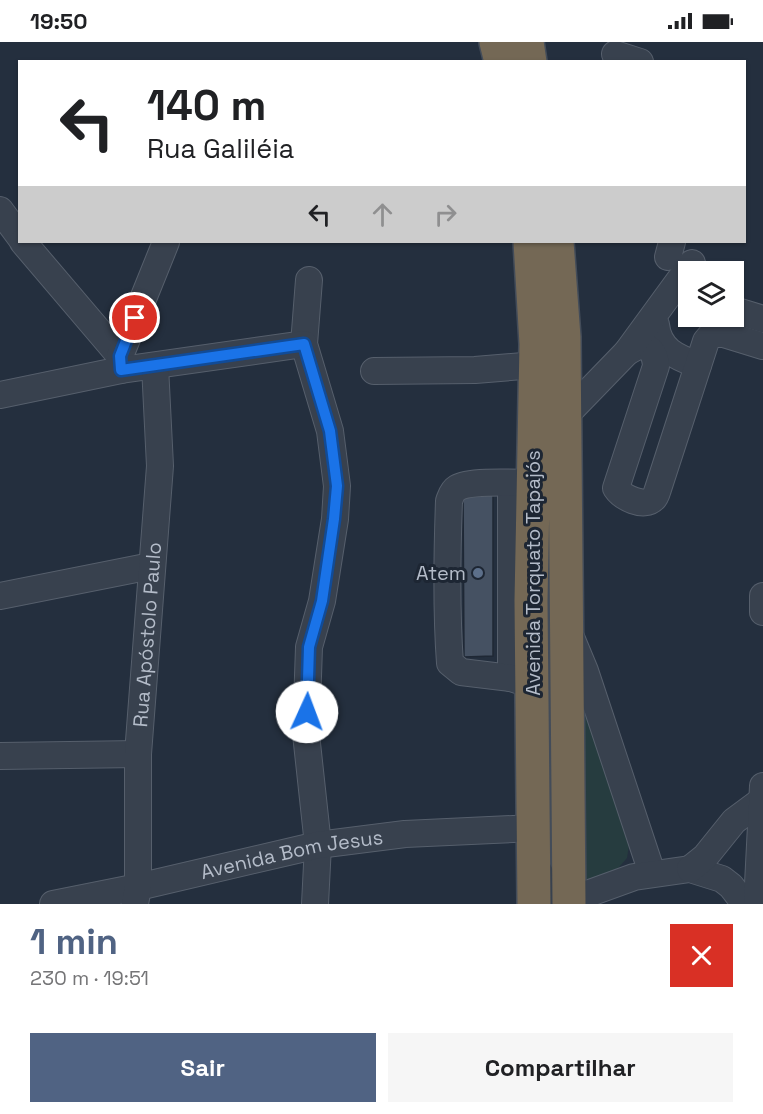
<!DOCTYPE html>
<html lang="pt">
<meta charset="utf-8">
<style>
body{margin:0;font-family:"Space Grotesk",sans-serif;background:#f6f6f6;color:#202124;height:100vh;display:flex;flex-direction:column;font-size:22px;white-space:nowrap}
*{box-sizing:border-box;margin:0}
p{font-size:20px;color:#757577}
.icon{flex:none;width:33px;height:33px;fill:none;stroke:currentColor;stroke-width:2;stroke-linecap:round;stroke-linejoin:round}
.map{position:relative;height:862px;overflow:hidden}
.panel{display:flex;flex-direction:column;background:#fff;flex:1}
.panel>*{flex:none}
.hud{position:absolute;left:18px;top:18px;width:728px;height:183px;border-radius:0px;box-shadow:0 2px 4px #0004;background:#fff;color:#202124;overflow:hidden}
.buttons{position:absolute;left:678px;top:219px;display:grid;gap:12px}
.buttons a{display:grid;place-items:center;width:66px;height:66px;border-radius:0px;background:#fff;box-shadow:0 2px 4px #0004;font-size:30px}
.pin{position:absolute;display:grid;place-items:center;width:51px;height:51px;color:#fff;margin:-26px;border:3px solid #fff;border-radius:50%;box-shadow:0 2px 6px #0007}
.me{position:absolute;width:66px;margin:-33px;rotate:2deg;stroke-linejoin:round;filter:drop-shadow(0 0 4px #0008)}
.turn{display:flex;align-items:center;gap:21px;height:126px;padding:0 30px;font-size:27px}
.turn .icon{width:78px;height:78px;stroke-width:2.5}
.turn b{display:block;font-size:42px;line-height:51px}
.lanes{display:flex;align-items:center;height:57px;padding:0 30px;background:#0003;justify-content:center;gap:30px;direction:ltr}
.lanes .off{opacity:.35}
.round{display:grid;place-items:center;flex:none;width:63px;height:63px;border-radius:0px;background:#f6f6f6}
.headline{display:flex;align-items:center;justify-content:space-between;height:102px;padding:0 30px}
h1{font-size:36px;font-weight:700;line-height:45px;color:#506383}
.cta{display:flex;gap:12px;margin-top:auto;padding:12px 30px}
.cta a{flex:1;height:69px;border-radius:0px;background:#506383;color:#fff;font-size:24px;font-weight:700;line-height:69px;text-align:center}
.cta a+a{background:#f6f6f6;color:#202124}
.status{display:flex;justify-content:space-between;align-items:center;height:42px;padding:0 30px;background:#fff;direction:ltr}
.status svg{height:16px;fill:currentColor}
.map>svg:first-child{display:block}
.green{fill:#263c3f}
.building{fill:#455162;stroke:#1f2835;stroke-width:1.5}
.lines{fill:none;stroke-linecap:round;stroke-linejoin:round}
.minor-casing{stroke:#565f6c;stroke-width:28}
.highway-casing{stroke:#434c59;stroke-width:36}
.minor{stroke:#38414e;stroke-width:26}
.highway{stroke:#746855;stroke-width:33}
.route-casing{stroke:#114b97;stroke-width:15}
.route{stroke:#1a73e8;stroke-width:10}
.service-dot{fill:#5c6f8a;stroke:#1d2633;stroke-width:2}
.labels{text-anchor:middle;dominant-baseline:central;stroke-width:6;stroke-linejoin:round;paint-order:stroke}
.poi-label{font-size:20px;fill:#b4bcc9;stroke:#1d2633;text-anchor:end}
.street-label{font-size:20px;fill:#b4bcc9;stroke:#1d2633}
</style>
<div class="status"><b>19:50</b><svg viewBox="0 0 49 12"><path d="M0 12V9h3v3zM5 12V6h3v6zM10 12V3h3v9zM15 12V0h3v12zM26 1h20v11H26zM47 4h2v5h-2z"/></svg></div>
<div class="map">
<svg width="763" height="862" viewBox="0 0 763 862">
<rect width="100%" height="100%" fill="#242f3e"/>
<!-- green -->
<path class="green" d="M582 657 632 785 627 816 613 832 589 842 578 841Z"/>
<!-- building -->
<path class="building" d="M463 448H493V614L464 615Z"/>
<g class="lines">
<!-- minor casing -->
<g class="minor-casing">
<g id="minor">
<path d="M615 12 640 20"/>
<path d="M0 168 20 195"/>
<path d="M23 200 120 314 121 328"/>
<path d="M668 215 672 200"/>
<path d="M309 238 304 302 330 389 337 444 335 477 322 559 309 605 306 692 318 803 315 862"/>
<path d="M734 268 763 277"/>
<path d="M656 283C659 308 676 315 698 323"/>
<path d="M627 310 640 303C652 306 655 312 656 324L616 446C622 455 644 467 654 456 656 454 657 450 658 447L706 299 712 292H724L763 304"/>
<path d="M120 314 166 200"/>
<path d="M374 329 475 328 535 323"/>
<path d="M0 353 121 328 304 302"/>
<path d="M564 375 627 310 692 221"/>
<path d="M0 554 151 524"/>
<path d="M763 554V570"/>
<path d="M570 593 585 629 652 831"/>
<path d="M511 636V441"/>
<path d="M532 643 511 636 461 630 450 621C446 567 447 513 449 459 451 454 452 449 457 446 470 438 518 441 535 441"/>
<path d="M0 714 138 712"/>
<path d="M534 820 549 848 569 855H579L634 835 690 827 722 837 731 844 745 862"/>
<path d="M690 827 705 815 734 779 761 759"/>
<path id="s1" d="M53 862 138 845 318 803 405 792 534 786"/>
<path id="s2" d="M135 862 138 845V712L160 424 155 324"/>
<path d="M757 862 763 744"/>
</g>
</g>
<!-- highway casing -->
<g class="highway-casing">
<path id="highway" d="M496 0 501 20
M527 0 530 20
M530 200 536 302 531 559 534 862
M557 200 564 295 569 862"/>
</g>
<!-- minor -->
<use href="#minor" class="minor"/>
<!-- highway -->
<use href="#highway" class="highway"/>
</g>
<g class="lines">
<!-- route casing -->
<g class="route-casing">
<path id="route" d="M135 276 120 314 121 328 304 302 330 389 337 444 334 477 322 559 309 605 307 670"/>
</g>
<!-- route -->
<use href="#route" class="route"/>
</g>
<!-- markers -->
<circle class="service-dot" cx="478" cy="531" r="6"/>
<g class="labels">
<!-- poi labels -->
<g class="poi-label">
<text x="466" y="531">Atem</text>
</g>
<!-- street labels -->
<g class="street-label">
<text transform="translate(533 531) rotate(-90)">Avenida Torquato Tapajós</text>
<text stroke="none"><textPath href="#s2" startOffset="270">Rua Apóstolo Paulo</textPath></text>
<text stroke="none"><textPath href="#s1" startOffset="244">Avenida Bom Jesus</textPath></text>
</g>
</g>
</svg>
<div class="buttons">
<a><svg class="icon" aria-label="layers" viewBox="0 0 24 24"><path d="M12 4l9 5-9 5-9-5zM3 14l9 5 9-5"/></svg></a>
</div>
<div class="pin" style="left:135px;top:276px;background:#d93025"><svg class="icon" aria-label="arrive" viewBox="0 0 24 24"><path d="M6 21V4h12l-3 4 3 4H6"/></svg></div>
<svg class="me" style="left:307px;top:670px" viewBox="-20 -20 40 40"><circle r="19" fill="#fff"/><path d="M0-13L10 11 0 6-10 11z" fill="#1a73e8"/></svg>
<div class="hud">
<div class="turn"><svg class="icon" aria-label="left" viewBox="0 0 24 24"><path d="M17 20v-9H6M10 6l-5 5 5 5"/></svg><div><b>140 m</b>Rua Galiléia</div></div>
<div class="lanes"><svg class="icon" aria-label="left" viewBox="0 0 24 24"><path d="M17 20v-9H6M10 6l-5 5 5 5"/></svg><svg class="icon off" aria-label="ahead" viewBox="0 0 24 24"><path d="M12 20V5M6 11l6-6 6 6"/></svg><svg class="icon off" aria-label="right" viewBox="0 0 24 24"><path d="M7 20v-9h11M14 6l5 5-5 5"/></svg></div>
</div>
</div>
<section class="panel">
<div class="headline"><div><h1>1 min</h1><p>230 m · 19:51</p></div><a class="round" style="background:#d93025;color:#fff"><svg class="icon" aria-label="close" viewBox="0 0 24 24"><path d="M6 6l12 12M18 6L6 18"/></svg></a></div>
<div class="cta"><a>Sair</a><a>Compartilhar</a></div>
</section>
